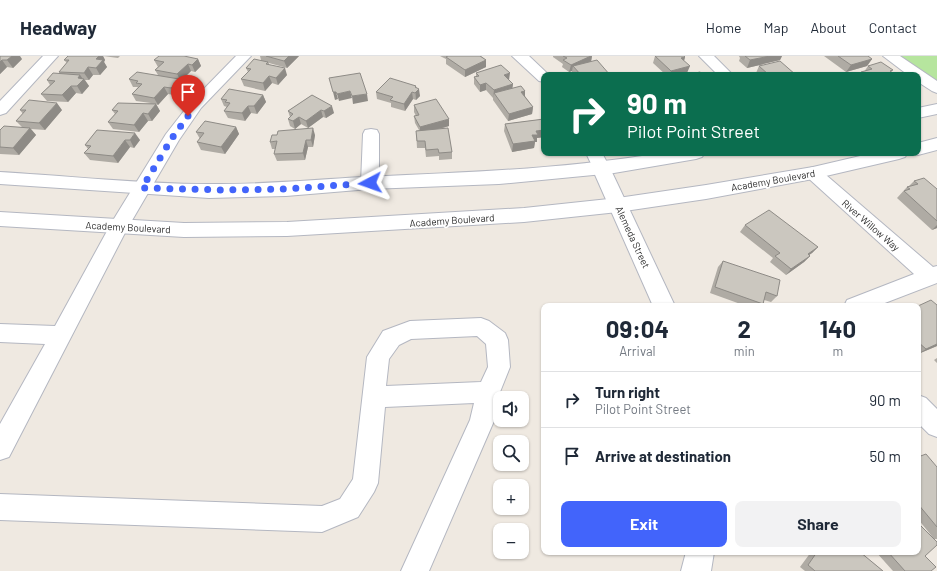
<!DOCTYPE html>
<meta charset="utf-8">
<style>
body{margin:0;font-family:Barlow,sans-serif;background:#f2f2f3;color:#1f2937;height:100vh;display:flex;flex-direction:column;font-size:15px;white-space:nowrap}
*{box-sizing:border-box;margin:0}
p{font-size:13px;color:#747a83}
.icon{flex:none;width:22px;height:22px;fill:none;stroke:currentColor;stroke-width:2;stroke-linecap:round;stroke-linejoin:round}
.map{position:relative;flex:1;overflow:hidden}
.sheet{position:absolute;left:541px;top:247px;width:380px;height:252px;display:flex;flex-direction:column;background:#fff;border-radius:8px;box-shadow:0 1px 3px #0004}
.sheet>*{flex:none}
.top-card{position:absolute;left:541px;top:16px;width:380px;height:84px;border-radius:8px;box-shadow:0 1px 3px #0004;background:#0b6e4f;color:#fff;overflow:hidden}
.buttons{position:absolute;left:493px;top:335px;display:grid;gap:8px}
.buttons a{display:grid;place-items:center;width:36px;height:36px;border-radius:8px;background:#fff;box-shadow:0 1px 3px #0004;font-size:20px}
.pin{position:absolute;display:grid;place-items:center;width:34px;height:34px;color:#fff;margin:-41px -17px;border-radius:50% 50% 50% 0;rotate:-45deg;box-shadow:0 0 4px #0007}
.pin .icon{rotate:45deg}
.me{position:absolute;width:44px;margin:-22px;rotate:266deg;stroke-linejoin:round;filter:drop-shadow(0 0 3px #0008)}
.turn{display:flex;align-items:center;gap:14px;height:84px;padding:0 20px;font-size:18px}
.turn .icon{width:52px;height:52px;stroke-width:2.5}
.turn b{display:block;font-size:28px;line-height:34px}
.eta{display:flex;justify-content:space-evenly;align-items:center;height:68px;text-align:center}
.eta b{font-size:24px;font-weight:700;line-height:28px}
.cta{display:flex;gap:8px;margin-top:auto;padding:8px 20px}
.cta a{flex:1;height:46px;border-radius:8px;background:#4264fb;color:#fff;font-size:16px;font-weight:700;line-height:46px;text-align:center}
.cta a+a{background:#f2f2f3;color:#1f2937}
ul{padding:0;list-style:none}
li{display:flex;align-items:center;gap:12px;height:56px;padding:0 20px;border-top:1px solid #e0e1e3}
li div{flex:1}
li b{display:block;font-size:15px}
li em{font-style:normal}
header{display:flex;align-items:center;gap:24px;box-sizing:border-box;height:56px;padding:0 20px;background:#fff;border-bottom:1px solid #e0e1e3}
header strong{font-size:19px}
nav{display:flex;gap:22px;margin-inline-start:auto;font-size:14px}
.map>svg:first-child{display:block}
.green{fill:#b6e59e}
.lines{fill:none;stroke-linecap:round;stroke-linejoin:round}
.minor-casing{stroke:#b4b7c1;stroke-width:2}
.tertiary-casing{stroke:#b4b7c1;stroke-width:2}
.secondary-casing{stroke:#b4b7c1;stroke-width:2}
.minor{fill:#fff;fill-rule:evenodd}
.tertiary{fill:#fff;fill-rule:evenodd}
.secondary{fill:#fff;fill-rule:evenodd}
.wall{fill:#afaba4}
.shaded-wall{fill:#8e8b86}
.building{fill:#cbc7bf;stroke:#8e8b86}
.route{stroke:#4264fb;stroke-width:7;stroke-dasharray:0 12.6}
.labels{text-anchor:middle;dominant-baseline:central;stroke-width:3.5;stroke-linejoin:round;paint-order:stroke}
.street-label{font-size:10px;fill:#2e2e2e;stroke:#fff}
</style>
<header>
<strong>Headway</strong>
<nav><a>Home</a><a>Map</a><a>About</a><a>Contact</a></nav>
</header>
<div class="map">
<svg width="937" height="515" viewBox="0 0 937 515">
<rect width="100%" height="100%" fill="#efe9e1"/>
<!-- green -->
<path class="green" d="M899 0H937V25Z"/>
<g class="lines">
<!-- minor casing -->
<g class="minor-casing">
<path id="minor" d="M43 0H58L6 57 0 59V45Z
M236 0H251L201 52 179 84 127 173 9 401 0 404V368L45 288 0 286V268L55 270 112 166 166 78 191 46Z
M512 0H529L549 19H544V26L539 25Z
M699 0H714L733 19H718Z
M883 0H900L937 25V37L932 35 918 26V19H908Z
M371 73 377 74 379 78V127L376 131 370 133 364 131 361 127 363 78 365 74Z
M586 97H602L610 112 607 116 601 118 595 116Z
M813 111 819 113 933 211 937 210V227L877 250H844L847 244 914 218 807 121 804 117 807 113Z
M481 262 489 265 505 277 508 284 510 311 500 336 494 365 429 515H401L470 364 474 347 385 351 378 427 374 436 358 461 322 476 0 464V438L322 450 340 443 353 423 367 301 383 275 410 265ZM477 280 486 288 488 311 481 326 386 330 389 303 399 289 411 283Z
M918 339 926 342 937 353V381L929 378 918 367Z"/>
</g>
<!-- tertiary casing -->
<g class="tertiary-casing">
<path id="tertiary" d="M601 106 607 108 610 112 675 250H653L592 112 595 108Z
M686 496H714L711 515H681Z"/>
</g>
<!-- secondary casing -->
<g class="secondary-casing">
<path id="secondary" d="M937 48V58L918 62V52Z
M937 82V94L918 99 912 97H918V87Z
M661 97H705L702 101 696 103 614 117 499 128 370 133 286 140 209 142 0 128V116C70 120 140 128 209 128 268 129 327 122 386 120 478 116 570 112 661 97Z
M873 97H908L905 101 899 103 813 123 706 143 618 156 524 166 287 180 184 181 0 170V156L184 167 287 166 524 152 618 142 706 129 813 111Z"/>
</g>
<!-- minor -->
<use href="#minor" class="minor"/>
<!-- tertiary -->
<use href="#tertiary" class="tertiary"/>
<!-- secondary -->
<use href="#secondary" class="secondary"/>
</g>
<!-- wall -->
<path class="wall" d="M0 0 22 3 13 12 7 11 0 18Z
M68 0H120L118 2 103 0 105 4 104 6 107 11 100 19H93L89 24H85L89 30 82 38 76 37 68 46 47 45 41 38 50 29 47 24 60 18 59 16 67 7 64 4Z
M260 0H299L287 12 269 7V9L287 19 278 29 272 27 265 35 244 30 241 23 248 16 246 12 261 4Z
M440 0H481L486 4V11L465 21 446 8V3Z
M553 0H592L591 5 610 19H574L572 17V15L569 16 562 11 563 8 553 1Z
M655 0H684L685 1 684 5 687 17 680 19H666L653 7Z
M739 0H782L780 4 747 12 739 5 740 2Z
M824 0H868L872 3 867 10 846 16Z
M198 3 201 10 195 16 191 15 180 25 183 30 174 39 168 38 158 49 156 48 160 55 152 65H148L139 76 113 73 108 66 115 58 112 54 151 47 136 45 132 38 138 31H133L129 23 158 19 155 14 158 11 154 4Z
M759 10 796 19H758L756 17Z
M868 10 892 16 896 19H859L861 16H864Z
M476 17 509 24 513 28 512 32 525 35V40L533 51 532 58 508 65 493 44V42L486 34 480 36 474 28V21L476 20Z
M416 32 420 40 416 44 413 43 405 55 391 51V47L377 43 376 36Z
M263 39 266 46 257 58 251 57 245 65 228 62 224 55 227 51 224 50 221 43Z
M312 39 334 57 326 62 323 61 308 72 301 68 295 73 290 70 288 63 290 61 288 55Z
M414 49 449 70 440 73 452 96V103L439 104V100L426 101 425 92H417L416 75 419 74 415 67 414 60H416L414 56Z
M20 54H62L45 74 31 73 36 79 19 99 0 98V74L22 71 16 65 23 58Z
M544 63V81L537 82V86H535L534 92 512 96 504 75 505 68Z
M236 71 239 78 225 98 201 94 197 86 200 83 196 76Z
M97 74 140 84 134 92 130 91 118 107 90 104 84 97 88 93 85 89Z
M315 79 313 91H308L305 104 277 105 274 98 275 93H272L270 86Z
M914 125 937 133V172L932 174 897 142 907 131 909 130Z
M745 169 818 191 812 197 809 199 810 200 804 206 786 219 770 206 773 202 740 176Z
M723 205 777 240 771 246 764 244 763 248 761 250H746L710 237 718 211Z
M937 249V290L918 298V250Z
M937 302V307L934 304Z
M918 401 937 411V483H934L918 463Z
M811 496H860L883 515H805L800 511Z
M876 496H918L925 500 931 515H893Z"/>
<!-- shaded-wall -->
<path class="shaded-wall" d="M12 0H20L22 3 13 12 7 4Z
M99 0H103L105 4 104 6 107 11 100 19 96 12V3Z
M289 0H299L287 12 284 5Z
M587 0H592L591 6 573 10 572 15 569 16 571 9Z
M770 0H782L780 4 747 12 750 4Z
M685 1 683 8 681 2Z
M198 3 201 10 195 16 192 9Z
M872 3 867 10 846 16 851 9Z
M2 4 7 11 0 18V6Z
M486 4V11L465 21V14Z
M188 8 191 15 181 25 177 18Z
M690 10 687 17 680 19H670L671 15Z
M88 11 93 19 89 24 84 17Z
M285 12 287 19 278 29 276 22Z
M510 17 509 24 504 19Z
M80 19 83 23H84L89 30 82 38 77 30 78 22Z
M269 20 272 27 265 35 263 27Z
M179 23 183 30 174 39 171 32Z
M486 27V34L480 36V29Z
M513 28 512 35 494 37 493 42 494 34Z
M71 30 76 37 68 46 62 39Z
M416 30 417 35 419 33 420 40 416 44 415 31Z
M164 31 168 38 158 49 154 42Z
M350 35 352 42 339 45 337 38Z
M525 35V42L521 36Z
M333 36H336L338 43 335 44Z
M412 36 413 43 405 55 404 48Z
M367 38 368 45 353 48 352 40Z
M263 39 266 46 257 58 254 50Z
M57 47 62 54 45 74 39 67Z
M156 48 160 55 152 65 148 58Z
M248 50 251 57 245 65 242 57Z
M332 50 334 57 326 62 324 55Z
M533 51 532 58 508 65 509 58Z
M321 54 323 61 308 72 306 65Z
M143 57 148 65 139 76 134 69Z
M299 61 301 68 295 73 293 65Z
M449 63V70L420 78V71Z
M236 71 239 78 225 98 221 91Z
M30 72 36 79 19 99 13 92Z
M313 72 315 79 313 91 311 84Z
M544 74V81L537 82V86H535L534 92 512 96 513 88 536 75Z
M135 77 140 84 134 92 130 84Z
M125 84 130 91 118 107 113 100Z
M306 84 308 91 305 104 303 97Z
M937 169V172L932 174Z
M818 191 812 197 802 204 808 198Z
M810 200 804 206 786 219 791 213Z
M937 288V290L918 298 926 293Z"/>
<!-- building -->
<path class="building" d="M0 0H12L7 4H2L0 6Z
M68 0H99L96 3 103 4 96 12 88 11 84 17 59 16 69 4H64Z
M159 0H184L198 3 192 9 188 8 177 18 155 14 164 6 154 4Z
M266 0H289L284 5Z
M448 0H480L486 4 465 14 446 1Z
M563 0H591L571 9 563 4 567 2Z
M655 0H684L685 1 681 2 690 10 671 15Z
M745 0H770L750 4Z
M838 0H868L872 3 851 9Z
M254 3 268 6 266 8 285 12 276 22 269 20 263 27 241 23 251 13 246 12Z
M597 4 610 19H580H581L573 10Z
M780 5 796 19H769L759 10Z
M881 6 893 14 890 15 896 19H865L861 16 872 13 868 10Z
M501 9 510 17 504 19 513 28 494 34 486 27 480 29 474 21 479 20 476 17Z
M137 16 179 23 171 32 164 31 154 42 132 38 142 28 136 27 138 25 129 23Z
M700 16 704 19H686Z
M53 17 80 19 78 22 84 23 77 30H71L62 39 41 38 55 25 47 24Z
M360 17 367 38 352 40 350 35 337 38 336 36H333L329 22Z
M390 22 416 30 415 31 419 33 415 37 412 36 404 48 390 44 393 41 376 36Z
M521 30 525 35 521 36 533 51 509 58 494 37Z
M229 33 263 39 254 50H248L242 57 224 55 230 47 225 46 227 44 221 43Z
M312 39 332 50 324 55 321 54 306 65 299 61 293 65 288 63 293 58 288 55Z
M436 43 449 63 420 71 414 60 419 59 414 49Z
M29 44 57 47 39 67 16 65 26 54H20Z
M118 47 156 48 148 58 143 57 134 69 108 66 118 55 112 54Z
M544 63V74L536 75 538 79H532L535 85 513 88 505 68Z
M205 65 236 71 221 91 197 86 204 77 196 76Z
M4 70 30 72 13 92 0 91V74Z
M313 72 311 84H306L303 97 274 98 277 85 270 86 272 79H277L278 75Z
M448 72 452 96 439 97 438 93 426 94 425 85H417L416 75Z
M97 74 135 77 130 84H125L113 100 84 97 91 90 85 89Z
M924 122 937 133V165L904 135 910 133 907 131 918 128 914 125Z
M769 154 818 191 808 198 810 200 791 213 775 200 780 197 745 169Z
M723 205 780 224 777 240 766 236 763 248 715 231Z
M931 244 937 249V288L926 293 918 286V250Z
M926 398 937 411V471L918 448V401Z
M918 467 937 486V489L925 500 936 511 931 515H905L888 496H918Z
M817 496H860L883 515H815L808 509Z"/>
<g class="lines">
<!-- route -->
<path class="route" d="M188 60 172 82 142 132 224 134 286 133 370 127"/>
</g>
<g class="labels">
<!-- street labels -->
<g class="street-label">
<text transform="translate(773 124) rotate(-10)">Academy Boulevard</text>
<text transform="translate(452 164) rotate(-4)">Academy Boulevard</text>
<text transform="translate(871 169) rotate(41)">River Willow Way</text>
<text transform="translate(128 171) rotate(3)">Academy Boulevard</text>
<text transform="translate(633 181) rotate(65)">Alemeda Street</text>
</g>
</g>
</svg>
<div class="buttons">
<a><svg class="icon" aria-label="sound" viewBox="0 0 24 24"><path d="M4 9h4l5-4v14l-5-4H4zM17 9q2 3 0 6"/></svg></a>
<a><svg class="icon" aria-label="search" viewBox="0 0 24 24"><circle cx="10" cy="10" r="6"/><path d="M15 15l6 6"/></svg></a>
<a>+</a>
<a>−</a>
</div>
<div class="pin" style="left:188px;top:60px;background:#d93025"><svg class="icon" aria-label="arrive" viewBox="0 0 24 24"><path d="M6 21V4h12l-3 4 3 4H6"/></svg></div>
<svg class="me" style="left:370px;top:127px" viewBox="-20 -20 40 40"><path d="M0-17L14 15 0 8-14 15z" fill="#4264fb" stroke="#fff" stroke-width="4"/></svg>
<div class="top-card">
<div class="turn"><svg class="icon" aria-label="right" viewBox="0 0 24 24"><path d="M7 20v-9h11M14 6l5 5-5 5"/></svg><div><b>90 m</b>Pilot Point Street</div></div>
</div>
<section class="sheet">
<div class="eta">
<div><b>09:04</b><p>Arrival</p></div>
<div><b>2</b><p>min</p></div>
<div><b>140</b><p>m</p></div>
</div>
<ul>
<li><svg class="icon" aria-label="right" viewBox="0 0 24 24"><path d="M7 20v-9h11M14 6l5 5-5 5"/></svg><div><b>Turn right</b><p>Pilot Point Street</p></div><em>90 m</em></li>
<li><svg class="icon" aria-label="arrive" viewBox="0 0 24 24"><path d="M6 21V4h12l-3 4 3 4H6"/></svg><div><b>Arrive at destination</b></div><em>50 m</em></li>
</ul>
<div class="cta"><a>Exit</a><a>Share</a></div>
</section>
</div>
